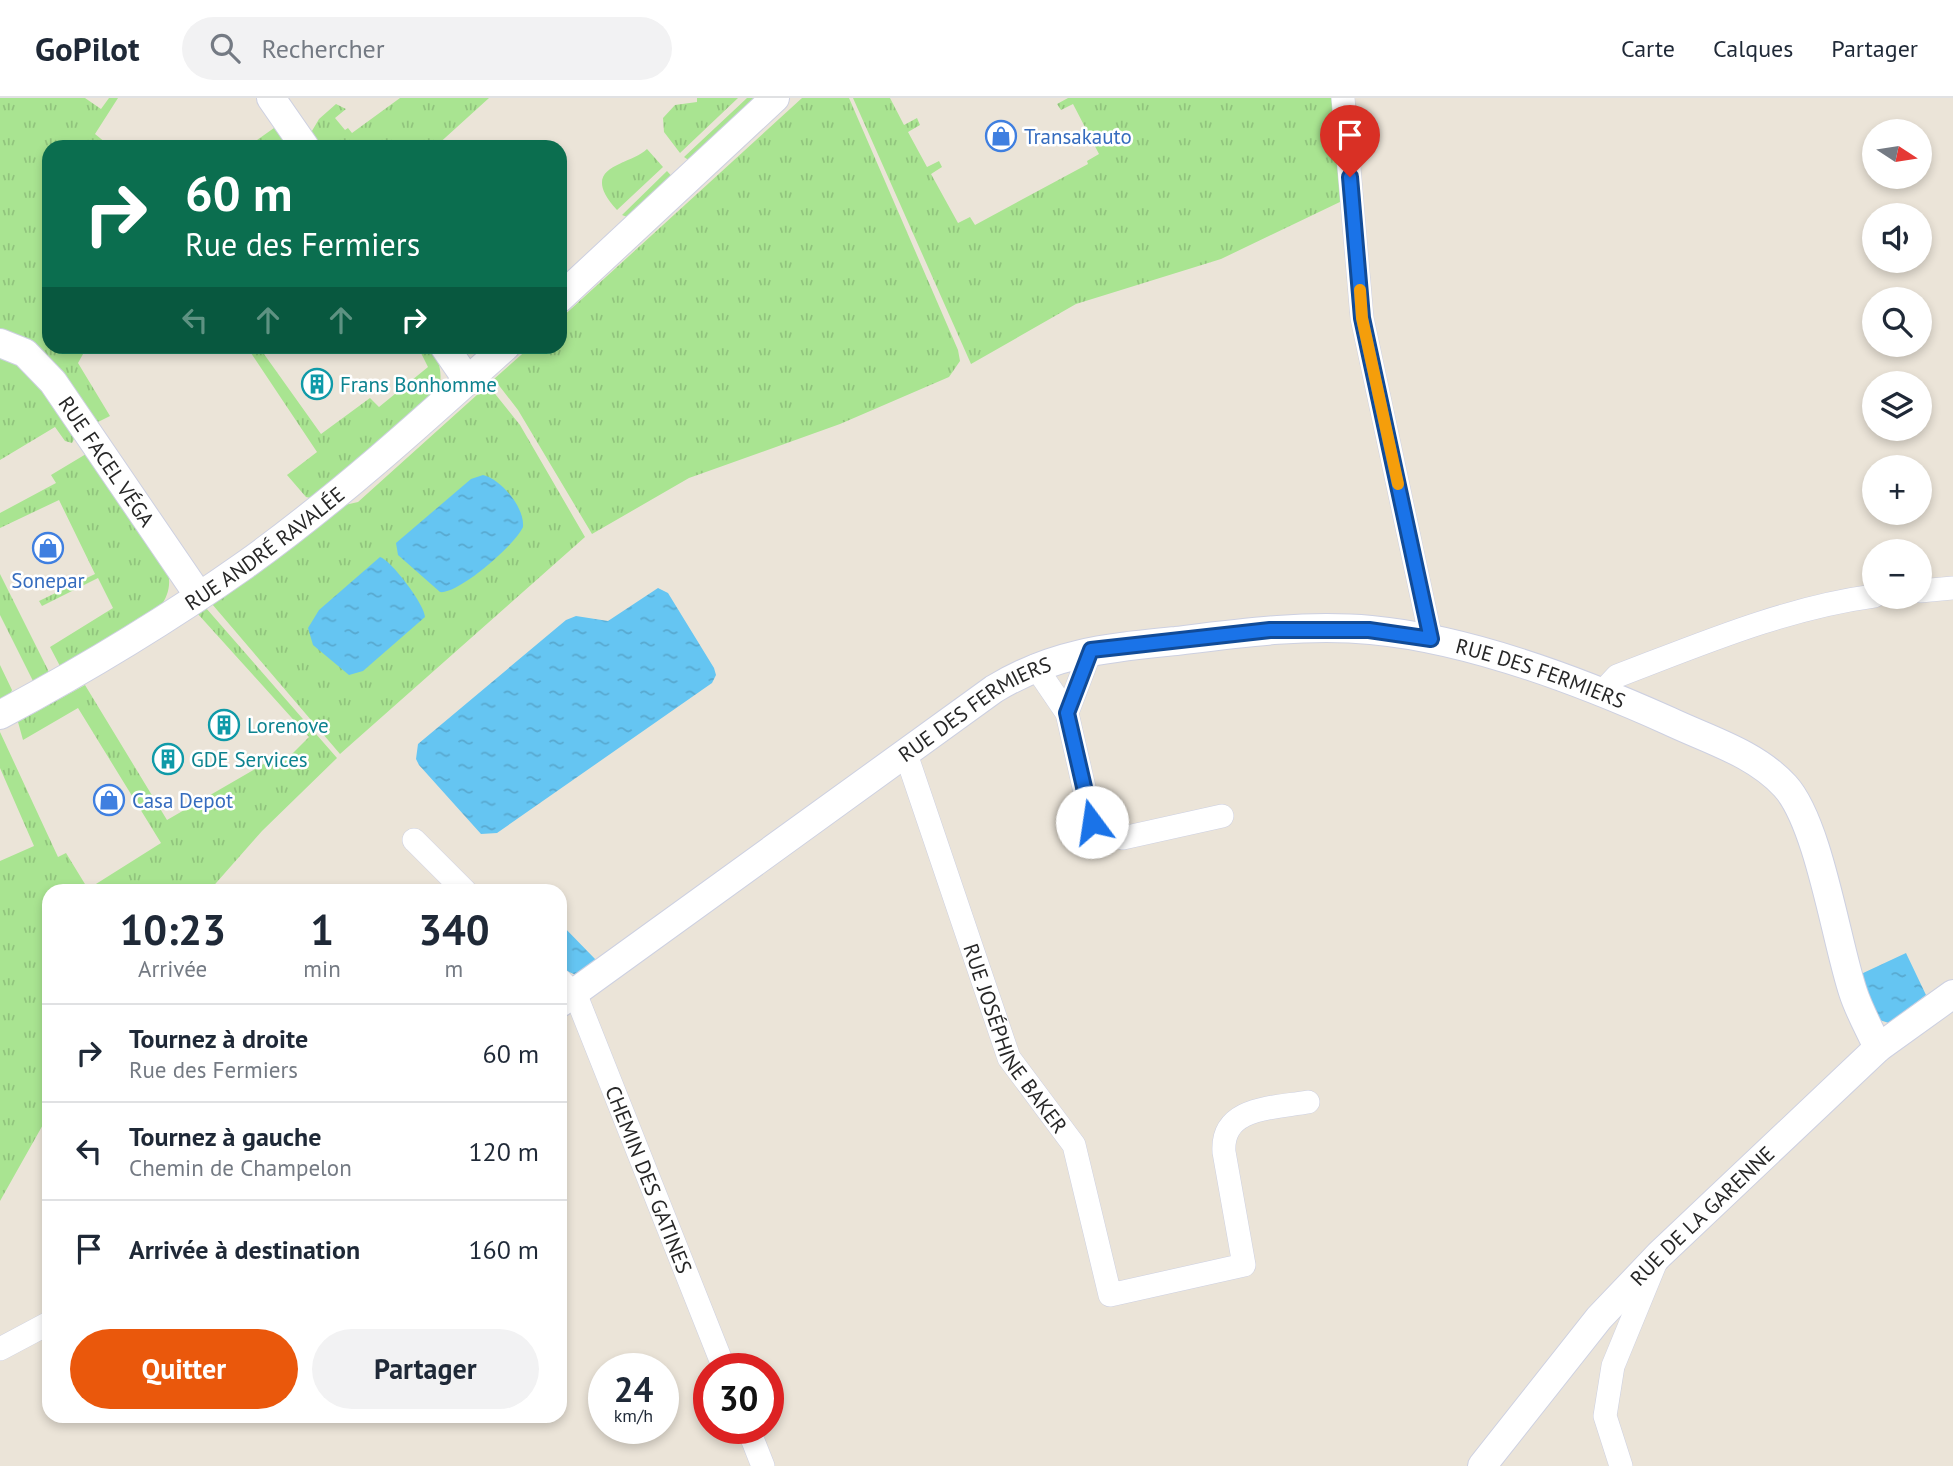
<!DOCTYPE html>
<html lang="fr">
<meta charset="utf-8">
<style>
body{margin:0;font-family:"PT Sans",sans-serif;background:#f2f2f3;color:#1f2937;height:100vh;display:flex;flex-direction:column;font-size:26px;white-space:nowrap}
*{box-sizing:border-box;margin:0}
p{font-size:23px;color:#747a83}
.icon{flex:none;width:38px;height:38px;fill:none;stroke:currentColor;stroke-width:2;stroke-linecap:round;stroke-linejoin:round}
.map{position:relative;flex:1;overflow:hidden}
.drawer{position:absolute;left:42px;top:786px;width:525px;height:539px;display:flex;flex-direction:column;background:#fff;border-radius:21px;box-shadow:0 4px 10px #0003}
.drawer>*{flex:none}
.guide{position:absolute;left:42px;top:42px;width:525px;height:214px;border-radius:21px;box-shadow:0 4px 10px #0003;background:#0b6e4f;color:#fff;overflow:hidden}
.needle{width:46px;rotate:102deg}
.fabs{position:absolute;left:1862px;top:21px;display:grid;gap:14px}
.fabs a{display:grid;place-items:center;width:70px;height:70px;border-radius:50%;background:#fff;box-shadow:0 4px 10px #0003;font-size:35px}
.speed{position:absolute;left:588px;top:1255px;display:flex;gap:14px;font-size:35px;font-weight:700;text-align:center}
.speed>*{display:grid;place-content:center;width:91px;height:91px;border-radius:50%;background:#fff;box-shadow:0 4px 10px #0003;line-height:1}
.speed small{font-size:18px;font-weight:400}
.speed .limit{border:10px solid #d22;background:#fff;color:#111}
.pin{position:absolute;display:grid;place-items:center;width:60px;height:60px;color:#fff;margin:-72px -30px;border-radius:50% 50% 50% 0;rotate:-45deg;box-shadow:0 0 7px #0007}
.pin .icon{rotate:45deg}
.me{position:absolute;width:77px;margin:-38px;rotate:346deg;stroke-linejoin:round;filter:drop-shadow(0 0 5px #0008)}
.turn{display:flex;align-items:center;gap:24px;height:147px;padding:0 28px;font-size:32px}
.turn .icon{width:91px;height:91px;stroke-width:2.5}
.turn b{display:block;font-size:49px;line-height:60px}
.lanes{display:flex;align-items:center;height:66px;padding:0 28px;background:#0003;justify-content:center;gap:35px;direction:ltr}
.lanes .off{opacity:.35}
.eta{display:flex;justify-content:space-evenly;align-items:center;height:119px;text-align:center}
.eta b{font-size:42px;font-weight:700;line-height:49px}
.primary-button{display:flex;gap:14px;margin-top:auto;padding:14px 28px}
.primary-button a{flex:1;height:80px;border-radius:42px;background:#ea580c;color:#fff;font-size:28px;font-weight:700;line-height:80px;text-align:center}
.primary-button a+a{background:#f2f2f3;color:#1f2937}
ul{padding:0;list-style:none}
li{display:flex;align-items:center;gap:21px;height:98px;padding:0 28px;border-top:2px solid #e0e1e3}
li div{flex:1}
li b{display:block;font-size:26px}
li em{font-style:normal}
header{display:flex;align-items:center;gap:42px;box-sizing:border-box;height:98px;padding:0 35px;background:#fff;border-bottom:2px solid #e0e1e3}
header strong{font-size:33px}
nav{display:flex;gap:38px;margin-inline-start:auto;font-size:24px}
.search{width:490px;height:63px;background:#f2f2f3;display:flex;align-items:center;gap:18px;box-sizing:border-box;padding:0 24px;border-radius:38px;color:#747a83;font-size:26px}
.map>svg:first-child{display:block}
.grass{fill:url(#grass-tufts)}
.water{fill:url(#water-ripples)}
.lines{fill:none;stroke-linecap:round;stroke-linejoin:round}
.minor-casing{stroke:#cdd0e1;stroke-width:24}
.tertiary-casing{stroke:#cdd0e1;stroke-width:30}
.minor{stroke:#fff;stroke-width:23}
.tertiary{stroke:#fff;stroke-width:28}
.route-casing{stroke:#114b97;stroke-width:18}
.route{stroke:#1a73e8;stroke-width:12}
.slow{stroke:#f59e0b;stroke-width:12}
.labels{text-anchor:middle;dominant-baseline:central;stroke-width:5;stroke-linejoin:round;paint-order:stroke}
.shop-label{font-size:21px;fill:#366cbe;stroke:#fff;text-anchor:start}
.culture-label{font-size:21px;fill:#0d838f;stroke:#fff;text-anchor:start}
.street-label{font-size:21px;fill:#272727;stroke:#fff}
</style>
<header>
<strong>GoPilot</strong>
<div class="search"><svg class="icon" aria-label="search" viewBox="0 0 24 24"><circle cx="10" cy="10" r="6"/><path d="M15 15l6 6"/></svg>Rechercher</div>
<nav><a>Carte</a><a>Calques</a><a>Partager</a></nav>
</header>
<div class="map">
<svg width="1953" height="1368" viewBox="0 0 1953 1368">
<defs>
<pattern id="grass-tufts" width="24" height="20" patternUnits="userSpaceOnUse" patternTransform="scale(1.75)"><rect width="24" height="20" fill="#a9e491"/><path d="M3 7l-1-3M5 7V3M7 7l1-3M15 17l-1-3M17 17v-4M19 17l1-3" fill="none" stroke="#91c47d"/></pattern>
<pattern id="water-ripples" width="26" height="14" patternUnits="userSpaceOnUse" patternTransform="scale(1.75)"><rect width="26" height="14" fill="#65c5f2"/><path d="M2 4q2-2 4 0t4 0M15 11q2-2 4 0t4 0" fill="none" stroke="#58a9d0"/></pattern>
</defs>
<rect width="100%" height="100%" fill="#ebe4d8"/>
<!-- grass -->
<path class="grass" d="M0 0H85L101 11 109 0H118L95 36 111 49H49V248L87 249 78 265 110 318 92 327 0 236Z
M400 0H489L435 49H316L309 38 319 21 336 6 346 11 335 20 345 32 348 30 352 35Z
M697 0H738L680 55 664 34 663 20 675 7 697 4Z
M747 0H767L690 63 684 59Z
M802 0H849L958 252 960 263 949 279 840 326 689 380 592 436 518 312 494 281 530 249 560 248V221Z
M853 0H890L904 27 917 20 920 27 908 34 927 69 939 63 942 69 931 76 958 125 970 119 975 127 1088 66 1087 63 1099 56 1073 6 1061 12 1057 6 1068 0H1333L1342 103 1221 161 1076 206 971 266Z
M274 30 288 49H262L257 42Z
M647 51 663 69 617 112C576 67 630 68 647 51Z
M667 73 675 82 627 119 622 117Z
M247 249H259L321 336 370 300 379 309 428 269 418 249H431C439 263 443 274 439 291L315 401 306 399 287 377 317 354Z
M0 255 32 274 75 339 72 345 65 343 55 329 0 362Z
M488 287 520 327 585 439 340 656 212 506 345 407 358 404Z
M86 356 168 474C171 488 168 498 160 509L61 570 50 549 113 510 98 480 42 508 39 503 95 476 59 402 0 430V415L56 385 51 377Z
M0 476 48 572 49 578 35 587 0 517Z
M206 510 337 660 262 733 209 793H49V1016L0 1103V763L34 748 0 670V634L58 759 66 755 88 791 161 745 78 610 23 642 18 624 85 587 167 722 274 660 281 667 309 639 197 515Z
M0 567 12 592 9 600 0 605Z"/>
<!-- water -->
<path class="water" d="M483 377C501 381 525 410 523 429 516 446 458 497 440 494L398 457 396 445 471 381Z
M380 459C391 462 425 507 425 519L363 573 349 577 313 547 308 530 319 512Z
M658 490 668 495 714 570 716 577 712 585 497 735 481 736 419 667 416 661 418 646 566 522 576 518 608 523Z
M560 825 596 862 576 877 560 870Z
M1906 855 1926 897 1889 925 1876 921 1861 876Z"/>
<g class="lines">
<!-- minor casing -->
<g class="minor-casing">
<g id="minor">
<path d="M1343 0 1362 220 1431 541"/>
<path d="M1920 493 1953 490"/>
<path d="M1035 568 1067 615 1091 720 1100 733 1123 740 1222 718"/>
<path d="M1603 593 1617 578C1701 546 1785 510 1874 498"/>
<path d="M1067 615 1091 552"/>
<path id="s1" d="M906 656 1009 960 1074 1047 1110 1197 1244 1167 1224 1054C1221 1008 1275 1010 1308 1004"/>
<path d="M414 742 465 793"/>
<path id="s2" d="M560 882 577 900 724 1270"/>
<path d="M0 1251 49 1225"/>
<path d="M748 1330 763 1368"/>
<path d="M1621 1368 1605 1318 1613 1268 1655 1166"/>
</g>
</g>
<!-- tertiary casing -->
<g class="tertiary-casing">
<g id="tertiary">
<path d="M271 0 305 49"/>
<path d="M560 200 775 0"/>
<path id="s3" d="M0 245 25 255 53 284 199 498"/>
<path d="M444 248 468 283"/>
<path id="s4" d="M0 617C84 572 167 522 245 467 337 401 422 324 506 248"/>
<path id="s5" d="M560 905 994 591C1055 554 1107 550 1176 543 1240 535 1306 526 1371 532 1469 541 1580 583 1669 623 1709 642 1755 655 1785 688 1819 725 1836 843 1853 894 1859 913 1870 932 1878 950"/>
<path id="s6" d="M1482 1368 1599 1220 1659 1157 1878 950 1953 896"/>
</g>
</g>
<!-- minor -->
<use href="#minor" class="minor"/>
<!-- tertiary -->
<use href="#tertiary" class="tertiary"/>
</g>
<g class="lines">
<!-- route casing -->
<g class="route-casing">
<path id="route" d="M1092 724 1067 615 1091 552 1270 532H1369L1431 541 1362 220 1350 79"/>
</g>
<!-- route -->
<use href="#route" class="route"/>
<!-- slow -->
<path class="slow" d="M1360 192 1362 220 1398 386"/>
</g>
<!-- icons -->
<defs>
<g id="shop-ring" transform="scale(1.575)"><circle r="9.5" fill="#fff" stroke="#3f7fe0" stroke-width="1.5"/><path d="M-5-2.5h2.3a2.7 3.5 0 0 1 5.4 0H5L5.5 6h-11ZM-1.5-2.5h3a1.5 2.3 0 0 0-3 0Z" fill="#3f7fe0"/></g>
<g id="building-ring" transform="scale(1.575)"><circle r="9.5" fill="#fff" stroke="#0f9aa8" stroke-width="1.5"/><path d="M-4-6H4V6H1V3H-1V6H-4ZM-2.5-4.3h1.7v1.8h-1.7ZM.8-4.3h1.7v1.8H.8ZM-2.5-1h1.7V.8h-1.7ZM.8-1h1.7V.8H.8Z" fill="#0f9aa8"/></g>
</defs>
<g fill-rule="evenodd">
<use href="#shop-ring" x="1001" y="38"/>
<use href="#building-ring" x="317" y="286"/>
<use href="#shop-ring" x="48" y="450"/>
<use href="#building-ring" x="224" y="627"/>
<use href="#building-ring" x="168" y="661"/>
<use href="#shop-ring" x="109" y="702"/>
</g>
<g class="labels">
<!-- shop labels -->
<g class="shop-label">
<text x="1024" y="38">Transakauto</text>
<text x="48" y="482" text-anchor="middle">Sonepar</text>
<text x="132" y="702">Casa Depot</text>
</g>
<!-- culture labels -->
<g class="culture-label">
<text x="340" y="286">Frans Bonhomme</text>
<text x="247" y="627">Lorenove</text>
<text x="191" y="661">GDE Services</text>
</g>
<!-- street labels -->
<g class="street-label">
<text stroke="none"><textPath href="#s3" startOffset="163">RUE FACEL VÉGA</textPath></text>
<text stroke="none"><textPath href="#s4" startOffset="313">RUE ANDRÉ RAVALÉE</textPath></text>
<text stroke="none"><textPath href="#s5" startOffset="1097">RUE DES FERMIERS</textPath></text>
<text stroke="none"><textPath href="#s5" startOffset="509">RUE DES FERMIERS</textPath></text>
<text stroke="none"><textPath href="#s1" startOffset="306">RUE JOSÉPHINE BAKER</textPath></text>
<text stroke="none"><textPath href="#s2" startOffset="220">CHEMIN DES GATINES</textPath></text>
<text stroke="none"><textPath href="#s6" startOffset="334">RUE DE LA GARENNE</textPath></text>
</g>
</g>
</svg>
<div class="fabs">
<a><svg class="needle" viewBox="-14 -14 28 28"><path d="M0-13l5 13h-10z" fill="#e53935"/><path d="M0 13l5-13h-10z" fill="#747a83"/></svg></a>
<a><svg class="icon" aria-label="sound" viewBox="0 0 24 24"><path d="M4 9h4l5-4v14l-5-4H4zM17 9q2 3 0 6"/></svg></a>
<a><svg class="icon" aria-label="search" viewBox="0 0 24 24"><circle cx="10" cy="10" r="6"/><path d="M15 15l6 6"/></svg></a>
<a><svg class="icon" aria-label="layers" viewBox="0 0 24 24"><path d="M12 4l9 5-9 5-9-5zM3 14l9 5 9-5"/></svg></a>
<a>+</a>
<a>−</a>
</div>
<div class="speed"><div>24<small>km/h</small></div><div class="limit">30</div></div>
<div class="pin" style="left:1350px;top:79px;background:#d93025"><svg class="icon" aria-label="arrive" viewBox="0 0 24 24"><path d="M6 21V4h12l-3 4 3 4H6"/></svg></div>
<svg class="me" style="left:1092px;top:724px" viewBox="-20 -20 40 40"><circle r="19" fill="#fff"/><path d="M0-13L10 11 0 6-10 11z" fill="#1a73e8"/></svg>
<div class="guide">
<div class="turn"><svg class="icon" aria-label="right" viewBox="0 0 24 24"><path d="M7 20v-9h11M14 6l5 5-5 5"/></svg><div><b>60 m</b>Rue des Fermiers</div></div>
<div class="lanes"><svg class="icon off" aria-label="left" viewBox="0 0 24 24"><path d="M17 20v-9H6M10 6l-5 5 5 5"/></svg><svg class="icon off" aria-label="ahead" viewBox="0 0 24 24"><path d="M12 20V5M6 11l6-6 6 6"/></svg><svg class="icon off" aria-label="ahead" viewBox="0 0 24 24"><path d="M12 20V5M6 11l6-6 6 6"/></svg><svg class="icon" aria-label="right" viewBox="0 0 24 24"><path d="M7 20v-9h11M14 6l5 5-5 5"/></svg></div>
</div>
<section class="drawer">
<div class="eta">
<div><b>10:23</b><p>Arrivée</p></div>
<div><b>1</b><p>min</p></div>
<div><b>340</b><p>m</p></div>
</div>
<ul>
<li><svg class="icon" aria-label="right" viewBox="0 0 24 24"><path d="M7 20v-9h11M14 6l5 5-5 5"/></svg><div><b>Tournez à droite</b><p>Rue des Fermiers</p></div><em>60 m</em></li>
<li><svg class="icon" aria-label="left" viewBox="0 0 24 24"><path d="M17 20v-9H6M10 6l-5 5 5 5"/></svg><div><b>Tournez à gauche</b><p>Chemin de Champelon</p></div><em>120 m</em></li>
<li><svg class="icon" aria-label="arrive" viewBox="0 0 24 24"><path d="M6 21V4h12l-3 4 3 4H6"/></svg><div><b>Arrivée à destination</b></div><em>160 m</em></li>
</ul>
<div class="primary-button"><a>Quitter</a><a>Partager</a></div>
</section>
</div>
